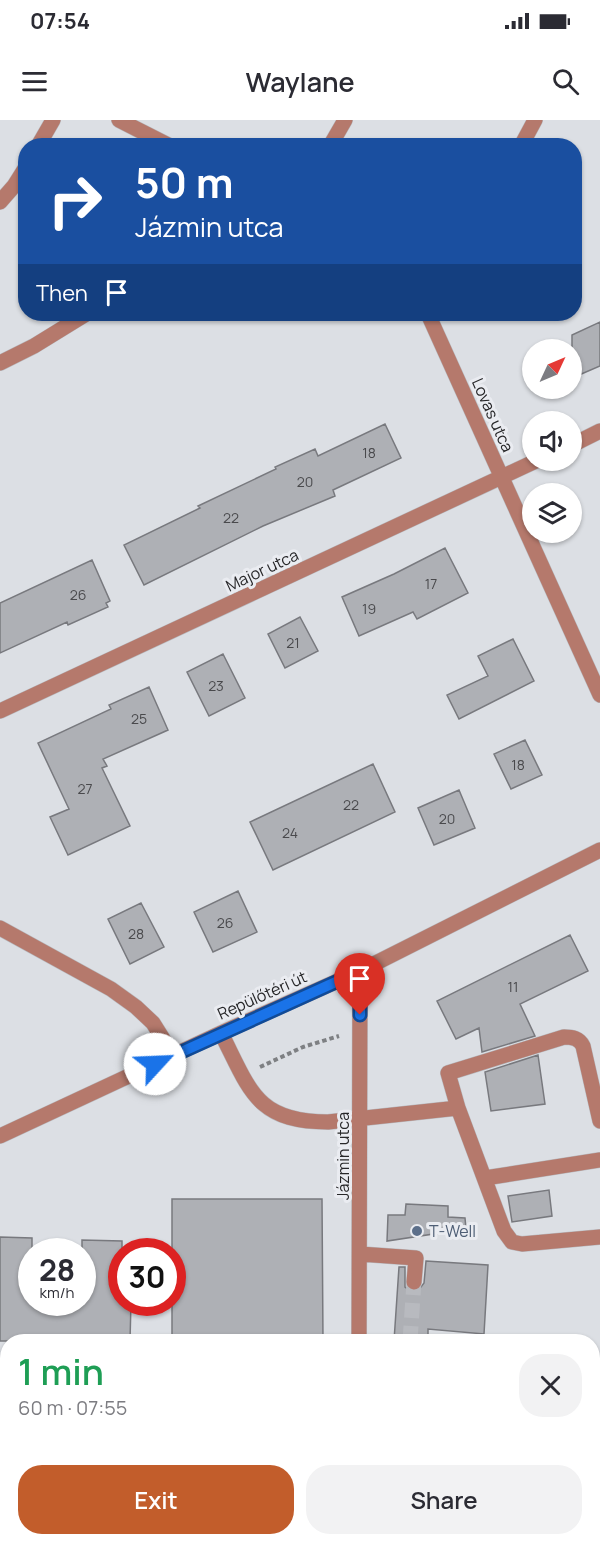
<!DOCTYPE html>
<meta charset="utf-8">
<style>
body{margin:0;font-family:Manrope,sans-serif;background:#f2f2f3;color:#2b2b33;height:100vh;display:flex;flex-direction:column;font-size:22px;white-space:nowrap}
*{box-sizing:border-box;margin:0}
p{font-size:20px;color:#7c7c81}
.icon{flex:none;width:33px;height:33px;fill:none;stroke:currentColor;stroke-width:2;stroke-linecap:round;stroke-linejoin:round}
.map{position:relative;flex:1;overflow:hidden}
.sheet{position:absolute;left:0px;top:1214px;width:600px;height:212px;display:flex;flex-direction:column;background:#fff;border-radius:24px 24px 0 0;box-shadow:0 2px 4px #0004}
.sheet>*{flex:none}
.top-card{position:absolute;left:18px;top:18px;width:564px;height:183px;border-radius:24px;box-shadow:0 2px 4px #0004;background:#1a4fa0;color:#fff;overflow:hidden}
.needle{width:39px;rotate:46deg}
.controls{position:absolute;left:522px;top:219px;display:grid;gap:12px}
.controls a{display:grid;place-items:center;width:60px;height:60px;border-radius:50%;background:#fff;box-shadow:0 2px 4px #0004;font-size:30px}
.speed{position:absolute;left:18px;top:1118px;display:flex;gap:12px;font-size:30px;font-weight:700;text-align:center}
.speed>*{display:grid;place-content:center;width:78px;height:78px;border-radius:50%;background:#fff;box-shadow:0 2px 4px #0004;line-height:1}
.speed small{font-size:15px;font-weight:400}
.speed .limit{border:9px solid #d22;background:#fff;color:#111}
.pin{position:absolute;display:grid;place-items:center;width:51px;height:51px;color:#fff;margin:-62px -26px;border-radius:50% 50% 50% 0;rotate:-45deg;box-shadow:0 0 6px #0007}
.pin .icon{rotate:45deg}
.me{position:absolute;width:66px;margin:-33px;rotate:65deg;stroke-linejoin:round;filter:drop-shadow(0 0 4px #0008)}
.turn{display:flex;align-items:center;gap:21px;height:126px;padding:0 18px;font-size:27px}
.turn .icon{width:78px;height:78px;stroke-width:2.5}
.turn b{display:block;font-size:42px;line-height:51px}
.then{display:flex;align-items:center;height:57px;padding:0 18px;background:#0003;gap:12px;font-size:22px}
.round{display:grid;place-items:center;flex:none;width:63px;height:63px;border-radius:24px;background:#f2f2f3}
.overview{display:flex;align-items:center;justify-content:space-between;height:102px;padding:0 18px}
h1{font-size:36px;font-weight:600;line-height:45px;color:#1e9e55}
.button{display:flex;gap:12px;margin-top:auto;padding:12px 18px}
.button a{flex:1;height:69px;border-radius:24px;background:#c25d2b;color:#fff;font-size:24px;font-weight:600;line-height:69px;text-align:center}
.button a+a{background:#f2f2f3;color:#2b2b33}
.status{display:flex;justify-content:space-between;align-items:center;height:42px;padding:0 30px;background:#fff;direction:ltr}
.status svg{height:16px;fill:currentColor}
header{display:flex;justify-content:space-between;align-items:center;height:78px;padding:0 18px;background:#fff;font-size:27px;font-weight:600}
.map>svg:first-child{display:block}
.building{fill:#aeb0b5;stroke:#78797e;stroke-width:1.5}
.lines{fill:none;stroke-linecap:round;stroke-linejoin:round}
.minor-tunnel{stroke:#b8babf;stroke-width:15;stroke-dasharray:15 8;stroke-linecap:butt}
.minor-casing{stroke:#b8babf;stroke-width:16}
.path{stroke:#7e8083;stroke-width:4;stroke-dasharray:4.5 3;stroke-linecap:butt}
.minor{stroke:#b5796c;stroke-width:15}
.route-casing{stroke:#114b97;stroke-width:15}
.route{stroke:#1a73e8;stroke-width:10}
.service-dot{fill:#5c6f8a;stroke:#eaecf1;stroke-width:2}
.labels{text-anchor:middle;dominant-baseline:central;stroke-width:6;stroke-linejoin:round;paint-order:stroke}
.number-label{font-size:14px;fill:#49494c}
.street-label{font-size:16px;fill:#272729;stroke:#eaecf1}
.service-label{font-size:16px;fill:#4e5e75;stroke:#eaecf1;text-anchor:start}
</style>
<div class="status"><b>07:54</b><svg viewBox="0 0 49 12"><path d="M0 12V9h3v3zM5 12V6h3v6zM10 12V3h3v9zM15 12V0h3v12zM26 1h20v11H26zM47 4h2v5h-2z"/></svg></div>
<header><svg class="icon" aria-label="menu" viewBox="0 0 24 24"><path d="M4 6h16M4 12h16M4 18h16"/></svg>Waylane<svg class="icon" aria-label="search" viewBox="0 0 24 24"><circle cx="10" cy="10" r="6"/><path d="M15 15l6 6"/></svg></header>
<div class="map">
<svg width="600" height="1424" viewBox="0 0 600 1424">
<rect width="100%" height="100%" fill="#dcdfe4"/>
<!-- building -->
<path class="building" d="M600 202V246L572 258V215Z
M385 304 401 338 333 370 335 376 263 406 144 465 124 425 200 388 198 386 276 349 275 347 315 329 318 336Z
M445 428 468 473 417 499 413 492 359 516 342 477 394 454Z
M92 440 110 481 106 483 108 487 68 505 67 502 0 533V483Z
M300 497 318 531 285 548 268 514Z
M513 519 534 561 459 599 447 575 488 556 478 536Z
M223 534 245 578 209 596 187 552Z
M149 567 168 610 103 639 107 646 102 648 130 706 68 735 50 697 69 689 38 623 111 589 109 585Z
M525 620 542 655 511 669 494 634Z
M373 644 395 692 273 750 250 702Z
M459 670 475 708 434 725 418 688Z
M238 771 257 812 213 832 194 792Z
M141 783 164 827 130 844 108 799Z
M570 815 588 851 520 884 535 916 482 932 479 908 456 919 437 881Z
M538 935 545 984 491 991 485 952Z
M549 1070 552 1096 512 1102 508 1076Z
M172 1079H322L323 1221H172Z
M406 1084 448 1086V1097L465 1098 466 1109 387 1121 388 1095H405Z
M0 1117 32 1118V1182H82V1120L122 1121V1182H131L130 1221H0Z
M426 1141 488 1145 484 1214 428 1209V1221H394L399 1147H405V1167L409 1170 418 1171 424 1163Z"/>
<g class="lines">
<!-- minor-tunnel -->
<path class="minor-tunnel" d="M410 1221 414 1162"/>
<!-- minor casing -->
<g class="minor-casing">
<path id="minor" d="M119 0 170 26
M38 26 53 0
M330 26 345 0
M521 26 535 0
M0 82 14 66 26 47
M428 194 600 575
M0 243 34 226 86 194
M572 325 600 311
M0 591 538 340
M0 808 111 869 136 887 153 903 173 935
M221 913C250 970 256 1002 328 1002L458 988
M600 1001 583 926C579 918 572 917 564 917L448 953 458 988 504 1111 512 1122 522 1124 600 1117
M0 1016 221 913 360 851 600 730
M485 1058 600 1040
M360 1134 416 1138 414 1162
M359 1221 360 851
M592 1371H600
M356 1424V1418"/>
</g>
<!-- path -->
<path class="path" d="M260 947 303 927 339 916"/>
<!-- minor -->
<use href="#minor" class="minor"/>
</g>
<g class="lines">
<!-- route casing -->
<g class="route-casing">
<path id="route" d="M155 944 360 851V895"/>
</g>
<!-- route -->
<use href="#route" class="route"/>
</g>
<!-- markers -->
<circle class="service-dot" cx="417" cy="1111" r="6"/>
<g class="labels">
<!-- number labels -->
<g class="number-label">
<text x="369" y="332">18</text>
<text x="305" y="361">20</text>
<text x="231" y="397">22</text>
<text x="431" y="463">17</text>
<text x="78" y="474">26</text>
<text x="369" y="488">19</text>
<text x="293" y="522">21</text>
<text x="216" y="565">23</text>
<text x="139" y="598">25</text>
<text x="518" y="644">18</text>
<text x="85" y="668">27</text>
<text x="351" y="684">22</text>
<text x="447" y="698">20</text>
<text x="290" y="712">24</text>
<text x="225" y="802">26</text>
<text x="136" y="813">28</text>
<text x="513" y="866">11</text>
</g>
<!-- street labels -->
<g class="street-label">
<text transform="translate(493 295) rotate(66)">Lovas utca</text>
<text transform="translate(262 450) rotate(-25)">Major utca</text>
<text transform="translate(262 875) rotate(-24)">Repülőtéri út</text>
<text transform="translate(343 1036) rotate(-90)">Jázmin utca</text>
</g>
<!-- service labels -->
<g class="service-label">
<text x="429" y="1111">T-Well</text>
</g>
</g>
</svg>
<div class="controls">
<a><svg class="needle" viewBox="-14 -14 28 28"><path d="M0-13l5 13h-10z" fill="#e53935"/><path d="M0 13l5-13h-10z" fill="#7c7c81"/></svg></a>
<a><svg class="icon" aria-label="sound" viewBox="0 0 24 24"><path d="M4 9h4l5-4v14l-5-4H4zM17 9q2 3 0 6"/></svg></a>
<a><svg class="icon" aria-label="layers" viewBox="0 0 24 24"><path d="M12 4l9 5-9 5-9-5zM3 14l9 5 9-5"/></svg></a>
</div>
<div class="speed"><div>28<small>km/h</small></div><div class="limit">30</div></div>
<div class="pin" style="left:360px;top:895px;background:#d93025"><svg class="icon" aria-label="arrive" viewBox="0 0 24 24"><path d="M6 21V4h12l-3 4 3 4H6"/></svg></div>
<svg class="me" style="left:155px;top:944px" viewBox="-20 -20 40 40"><circle r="19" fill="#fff"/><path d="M0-13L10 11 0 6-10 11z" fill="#1a73e8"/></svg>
<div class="top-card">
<div class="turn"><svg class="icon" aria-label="right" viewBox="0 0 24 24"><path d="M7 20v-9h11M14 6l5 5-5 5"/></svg><div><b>50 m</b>Jázmin utca</div></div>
<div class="then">Then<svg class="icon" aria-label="arrive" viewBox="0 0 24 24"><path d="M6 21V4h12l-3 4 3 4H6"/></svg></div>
</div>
<section class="sheet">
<div class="overview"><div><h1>1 min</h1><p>60 m · 07:55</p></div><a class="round"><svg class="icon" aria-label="close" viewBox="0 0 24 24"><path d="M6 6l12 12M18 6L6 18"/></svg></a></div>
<div class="button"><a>Exit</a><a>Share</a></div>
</section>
</div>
